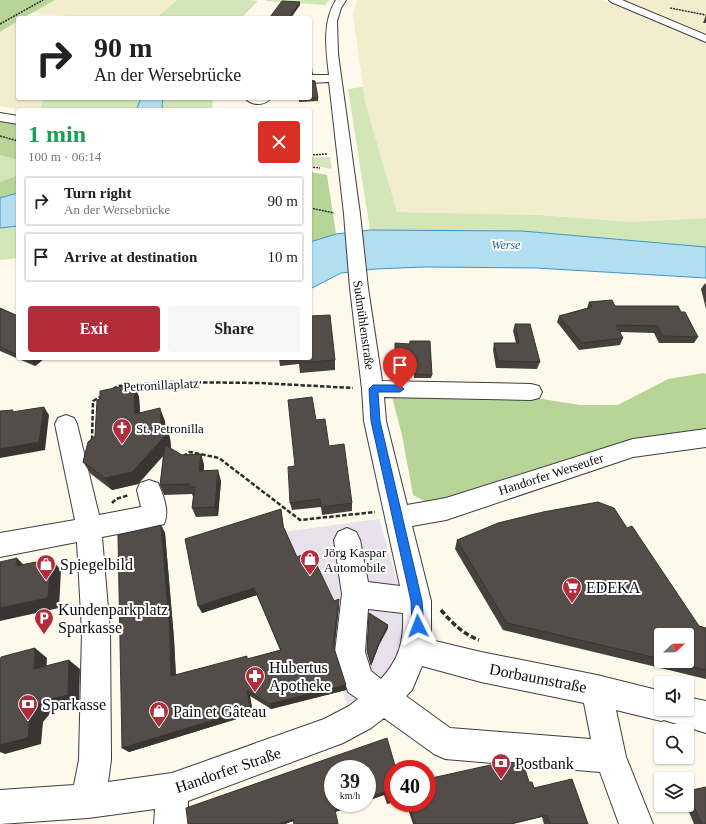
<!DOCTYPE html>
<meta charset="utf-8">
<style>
body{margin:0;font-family:Georgia,serif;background:#f6f6f6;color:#202124;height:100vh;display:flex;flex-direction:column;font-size:15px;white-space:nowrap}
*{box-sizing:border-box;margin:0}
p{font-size:13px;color:#757577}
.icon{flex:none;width:22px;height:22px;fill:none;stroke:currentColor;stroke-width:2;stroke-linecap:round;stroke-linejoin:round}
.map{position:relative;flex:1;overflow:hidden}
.drawer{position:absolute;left:16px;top:108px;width:296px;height:252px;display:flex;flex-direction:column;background:#fff;border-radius:4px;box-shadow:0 1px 3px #0004}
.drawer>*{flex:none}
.guide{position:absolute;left:16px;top:16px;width:296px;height:84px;border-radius:4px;box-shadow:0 1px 3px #0004;background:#fff;color:#202124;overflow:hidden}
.needle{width:26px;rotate:68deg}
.controls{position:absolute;left:654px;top:628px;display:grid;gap:8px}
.controls a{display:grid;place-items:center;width:40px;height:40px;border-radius:4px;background:#fff;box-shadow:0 1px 3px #0004;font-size:20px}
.speed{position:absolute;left:324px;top:760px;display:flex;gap:8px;font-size:20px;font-weight:700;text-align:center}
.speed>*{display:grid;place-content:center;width:52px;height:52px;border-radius:50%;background:#fff;box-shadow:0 1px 3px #0004;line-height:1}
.speed small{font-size:10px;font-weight:400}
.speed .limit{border:6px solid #d22;background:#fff;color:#111}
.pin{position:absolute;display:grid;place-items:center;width:34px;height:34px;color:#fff;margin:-41px -17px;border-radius:50% 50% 50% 0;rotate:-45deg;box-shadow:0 0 4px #0007}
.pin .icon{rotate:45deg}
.me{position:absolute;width:44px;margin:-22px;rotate:357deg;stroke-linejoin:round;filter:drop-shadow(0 0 3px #0008)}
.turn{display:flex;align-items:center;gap:14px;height:84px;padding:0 12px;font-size:18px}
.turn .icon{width:52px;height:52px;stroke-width:2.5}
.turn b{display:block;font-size:28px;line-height:34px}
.round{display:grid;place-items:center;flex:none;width:42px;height:42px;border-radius:4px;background:#f6f6f6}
.head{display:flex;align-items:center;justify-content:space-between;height:68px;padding:0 12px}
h1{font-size:24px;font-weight:800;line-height:30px;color:#1e9e55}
.primary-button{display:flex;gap:8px;margin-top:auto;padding:8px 12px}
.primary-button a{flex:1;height:46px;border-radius:4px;background:#b32c3a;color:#fff;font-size:16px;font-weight:800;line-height:46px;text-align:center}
.primary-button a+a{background:#f6f6f6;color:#202124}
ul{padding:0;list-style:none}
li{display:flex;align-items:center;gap:12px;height:50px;margin:0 8px 6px;padding:0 4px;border:2px solid #e0e0e0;border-radius:4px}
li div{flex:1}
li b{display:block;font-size:15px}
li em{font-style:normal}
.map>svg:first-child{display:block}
.industrial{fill:#e8e0ea}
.farmland{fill:#f2edcd}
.green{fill:#d2e6b7}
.forest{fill:#b7d597}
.water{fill:#b2def2;stroke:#3e96c5}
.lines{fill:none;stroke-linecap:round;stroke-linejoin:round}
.minor-casing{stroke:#3e3e3e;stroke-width:2}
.path-far2{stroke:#2d2d2d;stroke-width:1.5;stroke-dasharray:2 1;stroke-linecap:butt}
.path-far1{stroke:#2d2d2d;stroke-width:2.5;stroke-dasharray:4.5 2;stroke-linecap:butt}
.path{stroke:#2d2d2d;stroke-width:3.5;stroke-dasharray:5.5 2.5;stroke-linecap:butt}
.minor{fill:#fff;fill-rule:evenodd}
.wall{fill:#47413e;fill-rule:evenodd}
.shaded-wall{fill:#3a3532}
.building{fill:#534c48;stroke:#3a3532}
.route{fill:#1a73e8;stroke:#114b97}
.labels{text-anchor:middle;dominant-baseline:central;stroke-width:4;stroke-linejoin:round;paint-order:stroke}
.far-water-label{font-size:12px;font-style:italic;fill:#1d6795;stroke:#fff}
.street-label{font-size:13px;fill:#0b0b0b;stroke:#fff}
.poi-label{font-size:13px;fill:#0b0b0b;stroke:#fff;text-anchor:start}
.near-poi-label{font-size:16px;fill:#0b0b0b;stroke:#fff;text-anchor:start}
.near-street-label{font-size:16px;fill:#0b0b0b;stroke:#fff}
</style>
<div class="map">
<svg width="706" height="824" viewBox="0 0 706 824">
<rect width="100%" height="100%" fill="#fef9eb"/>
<!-- industrial -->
<path class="industrial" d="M379 519 404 605 403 639 381 689 349 709 283 532Z"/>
<!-- farmland -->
<path class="farmland" d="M55 0H177L156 18H93L30 13Z
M357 0H602L706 43V218L630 222 539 215 397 212 365 102 353 14Z
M614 0H706V39Z
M18 21V98H43L40 110H21L0 106V32Z"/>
<!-- green -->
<path class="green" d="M177 0H249L258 1 241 18H156Z
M267 0H329L325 5 266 1Z
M363 87 365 102 397 212 539 215 630 222 706 218V247L522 231 370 230 348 89Z
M43 98H141L136 110H40Z
M163 98H213L212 110H163L162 106Z
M0 155 18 160V175L0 182Z
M310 157H330L332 169 310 165Z
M18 226V258L0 260V228Z"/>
<!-- forest -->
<path class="forest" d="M0 0H55L23 18H18V21L0 32Z
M0 119 18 122V160L0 155Z
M310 172 327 175 336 234 310 242Z
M18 175V193L0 198V182Z
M704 373 706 374V434L622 442 428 503 413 495 402 435 392 397H530L580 405H618L668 379Z"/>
<!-- water -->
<path class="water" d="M141 98H163L162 106 163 110H136Z
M18 193V226L0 228V198Z
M370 230 522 231 706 247V278L536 268 424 267 375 269 341 273 310 289V242L336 234Z"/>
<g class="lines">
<!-- minor casing -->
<g class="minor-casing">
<path id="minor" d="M336 0H346L341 8 337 21 338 54 360 214 368 288 382 381 531 384 539 386 542 392 539 398 531 400 384 397 386 421 407 505 446 498 633 439 706 429V447L633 457 446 520 412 526 431 601V640L481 652 597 675 661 691V709H687V697L706 701V733L664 720 661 721 616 710 626 757 653 824H619L600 772 445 759 434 754 384 718 371 728 343 743 188 801V824H154L155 809 88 818 0 824V790L74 785 79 760 82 632 77 542 0 557V533L75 520 55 424 58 418 66 415 74 418 77 424 99 515 141 507 137 490 140 483 149 480 158 483C163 495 170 511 164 524L155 527 102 537 110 632 111 760 108 782 172 773 324 719 349 706 358 699 348 692 335 652 342 594 334 540 338 532 347 528 356 532 360 540 368 582 400 586 364 421 362 389 350 288 344 214 329 82 310 83V75H329C326 50 322 22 336 0ZM368 609 403 613C404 640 400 658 381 679L371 671 365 652ZM422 666 481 682 584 703 591 739 450 728 406 696 412 690Z
M609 0H622L706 35V42L611 2Z
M245 98H271C265 106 251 106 245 98Z
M0 113 18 116V124L0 121Z"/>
</g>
<!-- path-far2 -->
<path class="path-far2" d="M670 8 706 15
M0 24 43 0
M0 136 18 141
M310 155 328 154
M310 167 320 168
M310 208 334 213"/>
<!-- path-far1 -->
<path class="path-far1" d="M113 389 118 386 167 382 260 383 353 388
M92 440 93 401 102 396
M183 456 190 452 219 458 300 520 375 512
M112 503 116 499 129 495"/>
<!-- path -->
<path class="path" d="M441 610C452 623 463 634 479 640"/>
<!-- minor -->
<use href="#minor" class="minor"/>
</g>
<!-- wall -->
<path class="wall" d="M706 15V23H703Z
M299 98H318V101L299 102Z
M705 283 706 285V309L701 289Z
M589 302 615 306 681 312 698 337 694 343H659L654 333 620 332 623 338 620 345 579 350 557 322 559 316 587 308Z
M0 308 18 316V358H45L35 366 0 351Z
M515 324 540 362 537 369 496 368 493 350 494 343H516L513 331Z
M410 341 432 375 431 378H414L413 363 395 362V347L409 344Z
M279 358H310L335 360V370L300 373 299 364 280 366Z
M134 384 139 397 140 413 165 421V425L170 438 171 447 170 448 182 455 201 454 204 465V471L221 481 218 516 196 517 192 508 193 497 192 494 164 495 160 485 163 456 138 484 112 490 91 474 83 462 95 436 100 399Z
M316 420 329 446 352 503V511L322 515 321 507 292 510 290 503 295 466Z
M281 509 284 528 297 557 334 601 339 606 334 648 346 690 271 709 250 696 253 714 129 752 122 748 161 525 165 533 174 639 176 675 248 659 280 650 257 595 202 613Z
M627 528 699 626 706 628V679L503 630 455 549 457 540ZM661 635 687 661H661Z
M369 613 388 625V628L379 645 371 666 367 652Z
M393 769V802L387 804 384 795 335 812 294 821 285 824H188Z
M529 782 534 788 588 824H544L542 817 513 824H413L406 803H427Z
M687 791 706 824H694L686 805H687Z"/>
<!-- shaded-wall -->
<path class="shaded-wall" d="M300 2V5L291 18 289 17Z
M310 70H312L313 74H310Z
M35 358H45L35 366 32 361Z
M134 384 139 397 141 426 135 414Z
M44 407 49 415 45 450 0 458V449Z
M160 408 165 421 166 435 165 425 170 438 171 447 138 484 112 490 105 478 161 423Z
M201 454 204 465 202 482 199 471Z
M218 470 221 481 218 516 215 507Z
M161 525 165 533 174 639 176 682 171 676Z
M17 558 28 569 16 566Z
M51 559 61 570 59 608 0 621V608Z
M254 588 257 595 202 613 198 606Z
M339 599V606L334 652 333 645Z
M388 625V628L379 645 371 666V664L379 643Z
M35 648 47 658 46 677 34 669Z
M69 660 80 669 79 702 54 709 43 722 41 744 5 754 0 752V742L30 715Z
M346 685V690L271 709 269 704Z
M247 690 250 696 253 714 129 752 122 748Z
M385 792 384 795 367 801V798Z
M393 800V802L387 804 388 802Z
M355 803H361L335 812V810Z
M293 819 295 820 285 824H278Z"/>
<!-- building -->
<path class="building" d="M282 1 300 2 289 17H303V18H270V17Z
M310 62 312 70H310Z
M310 80 315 81 318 98H310Z
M612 300 615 306H678L681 312H685L698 337 662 336 658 326 616 325 623 338 582 343 559 316 592 307 589 302Z
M0 308 18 316V355L0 347Z
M330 315 335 360 299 363 298 358H310V316Z
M515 324H530L540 362 498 361 494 343H519Z
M410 341H430L432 375 414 374 413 359H395V343L410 344Z
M26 358H35L32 361Z
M134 384 135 414 160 408 161 423 165 425 166 435 132 472 105 478 83 462 88 442 95 436 97 400 100 399V391Z
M312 397 316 420 325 419 329 446 344 444 352 503 321 507 320 499 290 503 288 467 295 466 288 400Z
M44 407 39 442 0 449V411L13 410 12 412Z
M165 445 182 455 201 454 199 471 218 470 215 507 192 508 195 487H189V484L160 485Z
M598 502 614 508 627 528 632 526 699 626 706 628V670L668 661H687V635H661V659L507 623 457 540 498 523 543 512Z
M281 509 283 526 297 557 306 553 312 555 334 601 339 599 333 645 346 685 269 704 247 690 250 709 122 748 118 535 161 525 170 633 171 676 247 656V659L281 650 254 588 198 606 185 539Z
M17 558 16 566 51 559 48 598 0 608V562Z
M369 613 388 625 379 643 371 664 367 650Z
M35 648 34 669 69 660 68 695 42 701 30 715 28 738 0 745V663L1 657Z
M387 738 396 769H393V800L388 802 385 792 367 798V769H333V803H355L335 810 338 824H294L293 819 278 824H188L186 808Z
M504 762 523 763 529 782H532L534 788 572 779 588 824H550L547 815 510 824H415L408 803H427V779Z
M706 787V824H702L687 791Z"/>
<!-- route -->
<path class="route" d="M373 385H400L404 389 400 392H378L380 421 422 601 424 626 422 630 418 632 414 630 412 626 411 601 371 421 369 389Z"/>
<!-- icons -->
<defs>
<g id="church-pin" transform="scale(1)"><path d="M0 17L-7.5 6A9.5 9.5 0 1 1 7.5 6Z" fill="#b32c3a" stroke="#fff"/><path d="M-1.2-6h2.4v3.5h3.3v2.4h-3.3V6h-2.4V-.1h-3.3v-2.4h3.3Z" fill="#fff"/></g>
<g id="shop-pin" transform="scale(1)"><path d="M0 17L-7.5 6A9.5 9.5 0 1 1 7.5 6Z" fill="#b32c3a" stroke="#fff"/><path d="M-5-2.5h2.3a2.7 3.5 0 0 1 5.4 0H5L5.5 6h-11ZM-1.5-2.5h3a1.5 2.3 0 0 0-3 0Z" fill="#fff"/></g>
<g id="supermarket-pin" transform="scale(1)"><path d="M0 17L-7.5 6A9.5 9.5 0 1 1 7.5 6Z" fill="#b32c3a" stroke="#fff"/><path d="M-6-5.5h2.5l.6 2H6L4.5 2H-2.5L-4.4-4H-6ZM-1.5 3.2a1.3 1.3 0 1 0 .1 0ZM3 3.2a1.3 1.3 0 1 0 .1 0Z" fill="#fff"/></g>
<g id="parking-pin" transform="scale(1)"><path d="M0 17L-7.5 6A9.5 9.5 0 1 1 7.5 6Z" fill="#b32c3a" stroke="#fff"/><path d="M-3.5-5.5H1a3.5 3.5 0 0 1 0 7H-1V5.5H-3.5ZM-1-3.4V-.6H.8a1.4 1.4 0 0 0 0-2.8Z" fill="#fff"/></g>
<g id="pharmacy-pin" transform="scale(1)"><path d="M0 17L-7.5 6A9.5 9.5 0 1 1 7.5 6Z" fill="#b32c3a" stroke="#fff"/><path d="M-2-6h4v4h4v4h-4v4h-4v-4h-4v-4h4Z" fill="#fff"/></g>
<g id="bank-pin" transform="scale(1)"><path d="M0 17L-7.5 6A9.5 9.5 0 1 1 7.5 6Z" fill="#b32c3a" stroke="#fff"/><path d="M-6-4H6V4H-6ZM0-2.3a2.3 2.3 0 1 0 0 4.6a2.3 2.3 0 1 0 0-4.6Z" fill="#fff"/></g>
</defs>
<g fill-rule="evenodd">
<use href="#church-pin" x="122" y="428"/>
<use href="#shop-pin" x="310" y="559"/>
<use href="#shop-pin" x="46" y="564"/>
<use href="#supermarket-pin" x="572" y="587"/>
<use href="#parking-pin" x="44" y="618"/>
<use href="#pharmacy-pin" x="255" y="676"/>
<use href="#bank-pin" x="28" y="704"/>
<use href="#shop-pin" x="159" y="711"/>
<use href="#bank-pin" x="501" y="763"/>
</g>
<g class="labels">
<!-- far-water labels -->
<g class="far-water-label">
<text x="506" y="245">Werse</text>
</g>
<!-- street labels -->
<g class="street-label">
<text transform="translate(364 325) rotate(82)">Sudmühlenstraße</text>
<text transform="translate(161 385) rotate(-3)">Petronillaplatz</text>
<text transform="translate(551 474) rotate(-18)">Handorfer Werseufer</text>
</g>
<!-- poi labels -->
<g class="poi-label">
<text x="136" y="428">St. Petronilla</text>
<text x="324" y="552">Jörg Kaspar<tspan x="324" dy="15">Automobile</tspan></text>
</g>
<!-- near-poi labels -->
<g class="near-poi-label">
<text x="60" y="564">Spiegelbild</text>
<text x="586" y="587">EDEKA</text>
<text x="58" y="609">Kundenparkplatz<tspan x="58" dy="18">Sparkasse</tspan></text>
<text x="269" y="667">Hubertus<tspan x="269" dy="18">Apotheke</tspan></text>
<text x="42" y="704">Sparkasse</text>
<text x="173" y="711">Pain et Gâteau</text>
<text x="515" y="763">Postbank</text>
</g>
<!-- near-street labels -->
<g class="near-street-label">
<text transform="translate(538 678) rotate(11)">Dorbaumstraße</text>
<text transform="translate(228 770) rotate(-19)">Handorfer Straße</text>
</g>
</g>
</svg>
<div class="controls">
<a><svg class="needle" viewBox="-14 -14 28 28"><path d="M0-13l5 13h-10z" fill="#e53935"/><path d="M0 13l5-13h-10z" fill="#757577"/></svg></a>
<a><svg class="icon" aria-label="sound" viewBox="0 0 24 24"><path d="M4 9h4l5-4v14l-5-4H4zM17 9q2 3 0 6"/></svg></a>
<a><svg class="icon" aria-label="search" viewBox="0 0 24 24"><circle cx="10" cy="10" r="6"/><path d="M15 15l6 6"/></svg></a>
<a><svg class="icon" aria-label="layers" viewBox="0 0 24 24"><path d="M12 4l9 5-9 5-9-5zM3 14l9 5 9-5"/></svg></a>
</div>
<div class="speed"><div>39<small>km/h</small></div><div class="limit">40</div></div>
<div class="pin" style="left:400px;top:389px;background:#d93025"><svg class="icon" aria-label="arrive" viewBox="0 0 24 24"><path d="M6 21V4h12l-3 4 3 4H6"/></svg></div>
<svg class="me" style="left:418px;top:626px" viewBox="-20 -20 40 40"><path d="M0-17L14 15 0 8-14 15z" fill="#1a73e8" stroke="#fff" stroke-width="4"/></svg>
<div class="guide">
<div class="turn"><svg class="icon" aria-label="right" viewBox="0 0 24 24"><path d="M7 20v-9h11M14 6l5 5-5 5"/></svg><div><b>90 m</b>An der Wersebrücke</div></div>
</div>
<section class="drawer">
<div class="head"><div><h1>1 min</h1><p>100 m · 06:14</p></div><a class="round" style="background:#d93025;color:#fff"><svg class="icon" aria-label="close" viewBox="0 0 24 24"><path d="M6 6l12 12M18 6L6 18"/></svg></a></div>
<ul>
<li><svg class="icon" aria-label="right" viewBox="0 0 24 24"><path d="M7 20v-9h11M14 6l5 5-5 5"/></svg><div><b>Turn right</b><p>An der Wersebrücke</p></div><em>90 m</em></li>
<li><svg class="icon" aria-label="arrive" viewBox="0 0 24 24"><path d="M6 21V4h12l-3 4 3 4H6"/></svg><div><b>Arrive at destination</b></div><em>10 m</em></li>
</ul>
<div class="primary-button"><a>Exit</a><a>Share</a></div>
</section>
</div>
